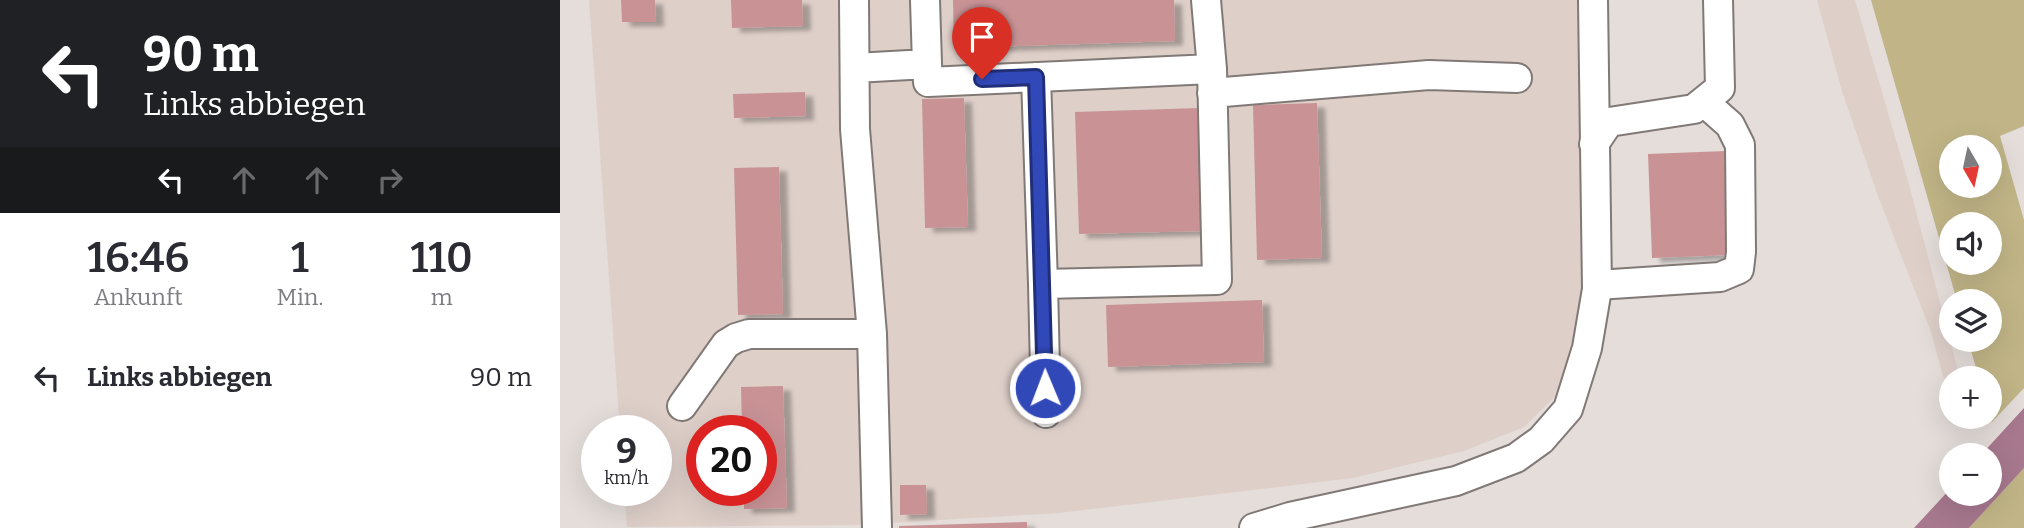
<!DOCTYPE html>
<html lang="de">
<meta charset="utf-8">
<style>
body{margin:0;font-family:Bitter,serif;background:#f2f2f3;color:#2b2b33;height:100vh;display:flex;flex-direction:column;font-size:26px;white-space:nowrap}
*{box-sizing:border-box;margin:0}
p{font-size:23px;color:#7c7c81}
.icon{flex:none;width:38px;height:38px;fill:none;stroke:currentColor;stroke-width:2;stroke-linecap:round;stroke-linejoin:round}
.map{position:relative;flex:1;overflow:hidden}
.panel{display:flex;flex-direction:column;background:#fff;width:560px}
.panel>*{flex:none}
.banner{background:#202124;color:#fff;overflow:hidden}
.needle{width:46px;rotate:171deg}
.tools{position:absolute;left:1379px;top:135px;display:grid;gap:14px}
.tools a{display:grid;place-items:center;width:63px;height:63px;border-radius:50%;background:#fff;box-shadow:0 7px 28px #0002;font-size:35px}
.speed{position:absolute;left:21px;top:415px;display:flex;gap:14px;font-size:35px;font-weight:700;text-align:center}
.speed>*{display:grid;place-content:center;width:91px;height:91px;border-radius:50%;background:#fff;box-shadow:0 7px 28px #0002;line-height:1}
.speed small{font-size:18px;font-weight:400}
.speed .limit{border:10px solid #d22;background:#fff;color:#111}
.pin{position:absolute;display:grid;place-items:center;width:60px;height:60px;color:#fff;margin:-72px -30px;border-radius:50% 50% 50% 0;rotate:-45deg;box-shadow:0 0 7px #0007}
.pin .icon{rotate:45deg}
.me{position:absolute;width:77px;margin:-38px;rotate:359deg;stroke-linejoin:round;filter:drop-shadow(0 0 5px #0008)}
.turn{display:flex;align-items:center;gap:24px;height:147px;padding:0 28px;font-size:32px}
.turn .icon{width:91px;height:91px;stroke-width:2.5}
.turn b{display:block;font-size:49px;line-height:60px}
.lanes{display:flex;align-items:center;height:66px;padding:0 28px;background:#0003;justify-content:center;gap:35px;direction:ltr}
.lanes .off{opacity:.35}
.eta{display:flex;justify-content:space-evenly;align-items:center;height:119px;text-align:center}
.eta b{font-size:42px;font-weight:600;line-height:49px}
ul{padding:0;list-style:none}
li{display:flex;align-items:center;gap:21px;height:91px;padding:0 28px}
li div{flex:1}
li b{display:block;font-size:26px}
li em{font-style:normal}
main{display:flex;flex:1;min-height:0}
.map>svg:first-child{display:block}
.built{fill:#decfc9;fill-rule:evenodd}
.green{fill:#c1b587;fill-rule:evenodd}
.water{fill:#a7788e}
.building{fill:#c99396;filter:url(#shadow)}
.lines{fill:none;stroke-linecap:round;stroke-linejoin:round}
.minor-casing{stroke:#807976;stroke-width:32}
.minor{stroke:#fff;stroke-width:28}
.route-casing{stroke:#202f78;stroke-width:18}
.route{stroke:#3148b9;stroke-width:12}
</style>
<main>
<section class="panel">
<div class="banner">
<div class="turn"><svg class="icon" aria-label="left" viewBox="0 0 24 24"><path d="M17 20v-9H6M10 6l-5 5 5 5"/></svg><div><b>90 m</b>Links abbiegen</div></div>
<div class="lanes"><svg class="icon" aria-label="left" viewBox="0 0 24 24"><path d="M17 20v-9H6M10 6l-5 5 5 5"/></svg><svg class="icon off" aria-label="ahead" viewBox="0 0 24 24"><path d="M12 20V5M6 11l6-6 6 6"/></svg><svg class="icon off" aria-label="ahead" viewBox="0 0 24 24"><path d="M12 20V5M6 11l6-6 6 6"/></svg><svg class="icon off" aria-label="right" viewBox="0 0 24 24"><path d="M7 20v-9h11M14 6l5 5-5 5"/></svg></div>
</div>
<div class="eta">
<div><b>16:46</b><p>Ankunft</p></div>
<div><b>1</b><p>Min.</p></div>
<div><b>110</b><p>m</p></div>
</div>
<ul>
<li><svg class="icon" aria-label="left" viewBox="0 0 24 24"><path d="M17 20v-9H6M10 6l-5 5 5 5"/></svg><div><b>Links abbiegen</b></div><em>90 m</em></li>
</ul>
</section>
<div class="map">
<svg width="1464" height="528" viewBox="0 0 1464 528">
<defs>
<filter id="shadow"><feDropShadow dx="8" dy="4.5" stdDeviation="2" flood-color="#0004"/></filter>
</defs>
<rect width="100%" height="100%" fill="#e4ddda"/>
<!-- built -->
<path class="built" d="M29 0H1021L1024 106 1019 114 1024 301 1004 388 964 427 904 451 793 478 499 513 292 525 67 527 64 490H96V430H60ZM142 430H201V490H142Z
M1257 0H1295L1348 181 1400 378H1391V405L1371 332 1318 196 1282 91Z"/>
<!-- green -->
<path class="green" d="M1311 0H1464V126L1440 136 1464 220V388L1432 422 1430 415V378H1419L1408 340H1430V301H1397ZM1391 147H1430V186H1391ZM1391 224H1430V262H1391Z
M1464 468V528H1409Z"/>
<!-- water -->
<path class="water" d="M1464 408V468L1409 528H1354L1391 488V494H1430V455H1421Z"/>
<!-- building -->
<path class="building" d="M61 0H95L96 22H62Z
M171 0H242L243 26 172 28Z
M393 0H614L615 41 394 48Z
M245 92 246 116 174 118 173 94Z
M404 98 408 227 365 228 362 99Z
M757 103 762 258 697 260 693 105Z
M639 108 642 231 519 234 515 112Z
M1166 151 1170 255 1092 258 1088 154Z
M219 167 223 314 178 315 174 168Z
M702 300 704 362 548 367 546 305Z
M223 386 227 508 184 509V490H201V430H182L181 387Z
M340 485H366L367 514 340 515Z
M467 522V528H339V526Z"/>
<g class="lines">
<!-- minor casing -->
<g class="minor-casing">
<path id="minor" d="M294 0 295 129 312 334 317 528
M365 0 367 64
M646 0 652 69
M295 68 367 64 368 82 652 69 657 280 483 284 486 413
M476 77 483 284
M652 93 869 75 957 78
M1034 144 1049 122 1134 109 1160 88 1158 0
M1037 285 1160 277 1179 269 1181 252 1180 145 1170 125 1144 102
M122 406 166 344 176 338 189 334H312
M694 528 730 517 896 481 956 458 981 440 1008 409 1027 348 1037 289 1033 0"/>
</g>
<!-- minor -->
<use href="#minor" class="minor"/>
</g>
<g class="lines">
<!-- route casing -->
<g class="route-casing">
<path id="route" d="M422 79 476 77 485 388"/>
</g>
<!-- route -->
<use href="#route" class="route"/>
</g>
</svg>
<div class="tools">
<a><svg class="needle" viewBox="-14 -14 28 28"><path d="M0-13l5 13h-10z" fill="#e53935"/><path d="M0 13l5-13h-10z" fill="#7c7c81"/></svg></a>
<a><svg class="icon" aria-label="sound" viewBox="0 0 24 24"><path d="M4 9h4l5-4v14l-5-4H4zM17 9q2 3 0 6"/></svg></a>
<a><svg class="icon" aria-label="layers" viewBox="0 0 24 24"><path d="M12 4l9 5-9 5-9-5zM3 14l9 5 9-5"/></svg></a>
<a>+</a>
<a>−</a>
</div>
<div class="speed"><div>9<small>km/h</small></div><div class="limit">20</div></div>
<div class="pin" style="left:422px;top:79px;background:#d93025"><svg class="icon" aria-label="arrive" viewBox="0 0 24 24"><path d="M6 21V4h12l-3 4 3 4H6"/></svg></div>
<svg class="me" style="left:485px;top:388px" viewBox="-20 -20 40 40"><circle r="17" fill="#3148b9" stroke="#fff" stroke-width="3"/><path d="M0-11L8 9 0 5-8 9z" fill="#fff"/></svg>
</div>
</main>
